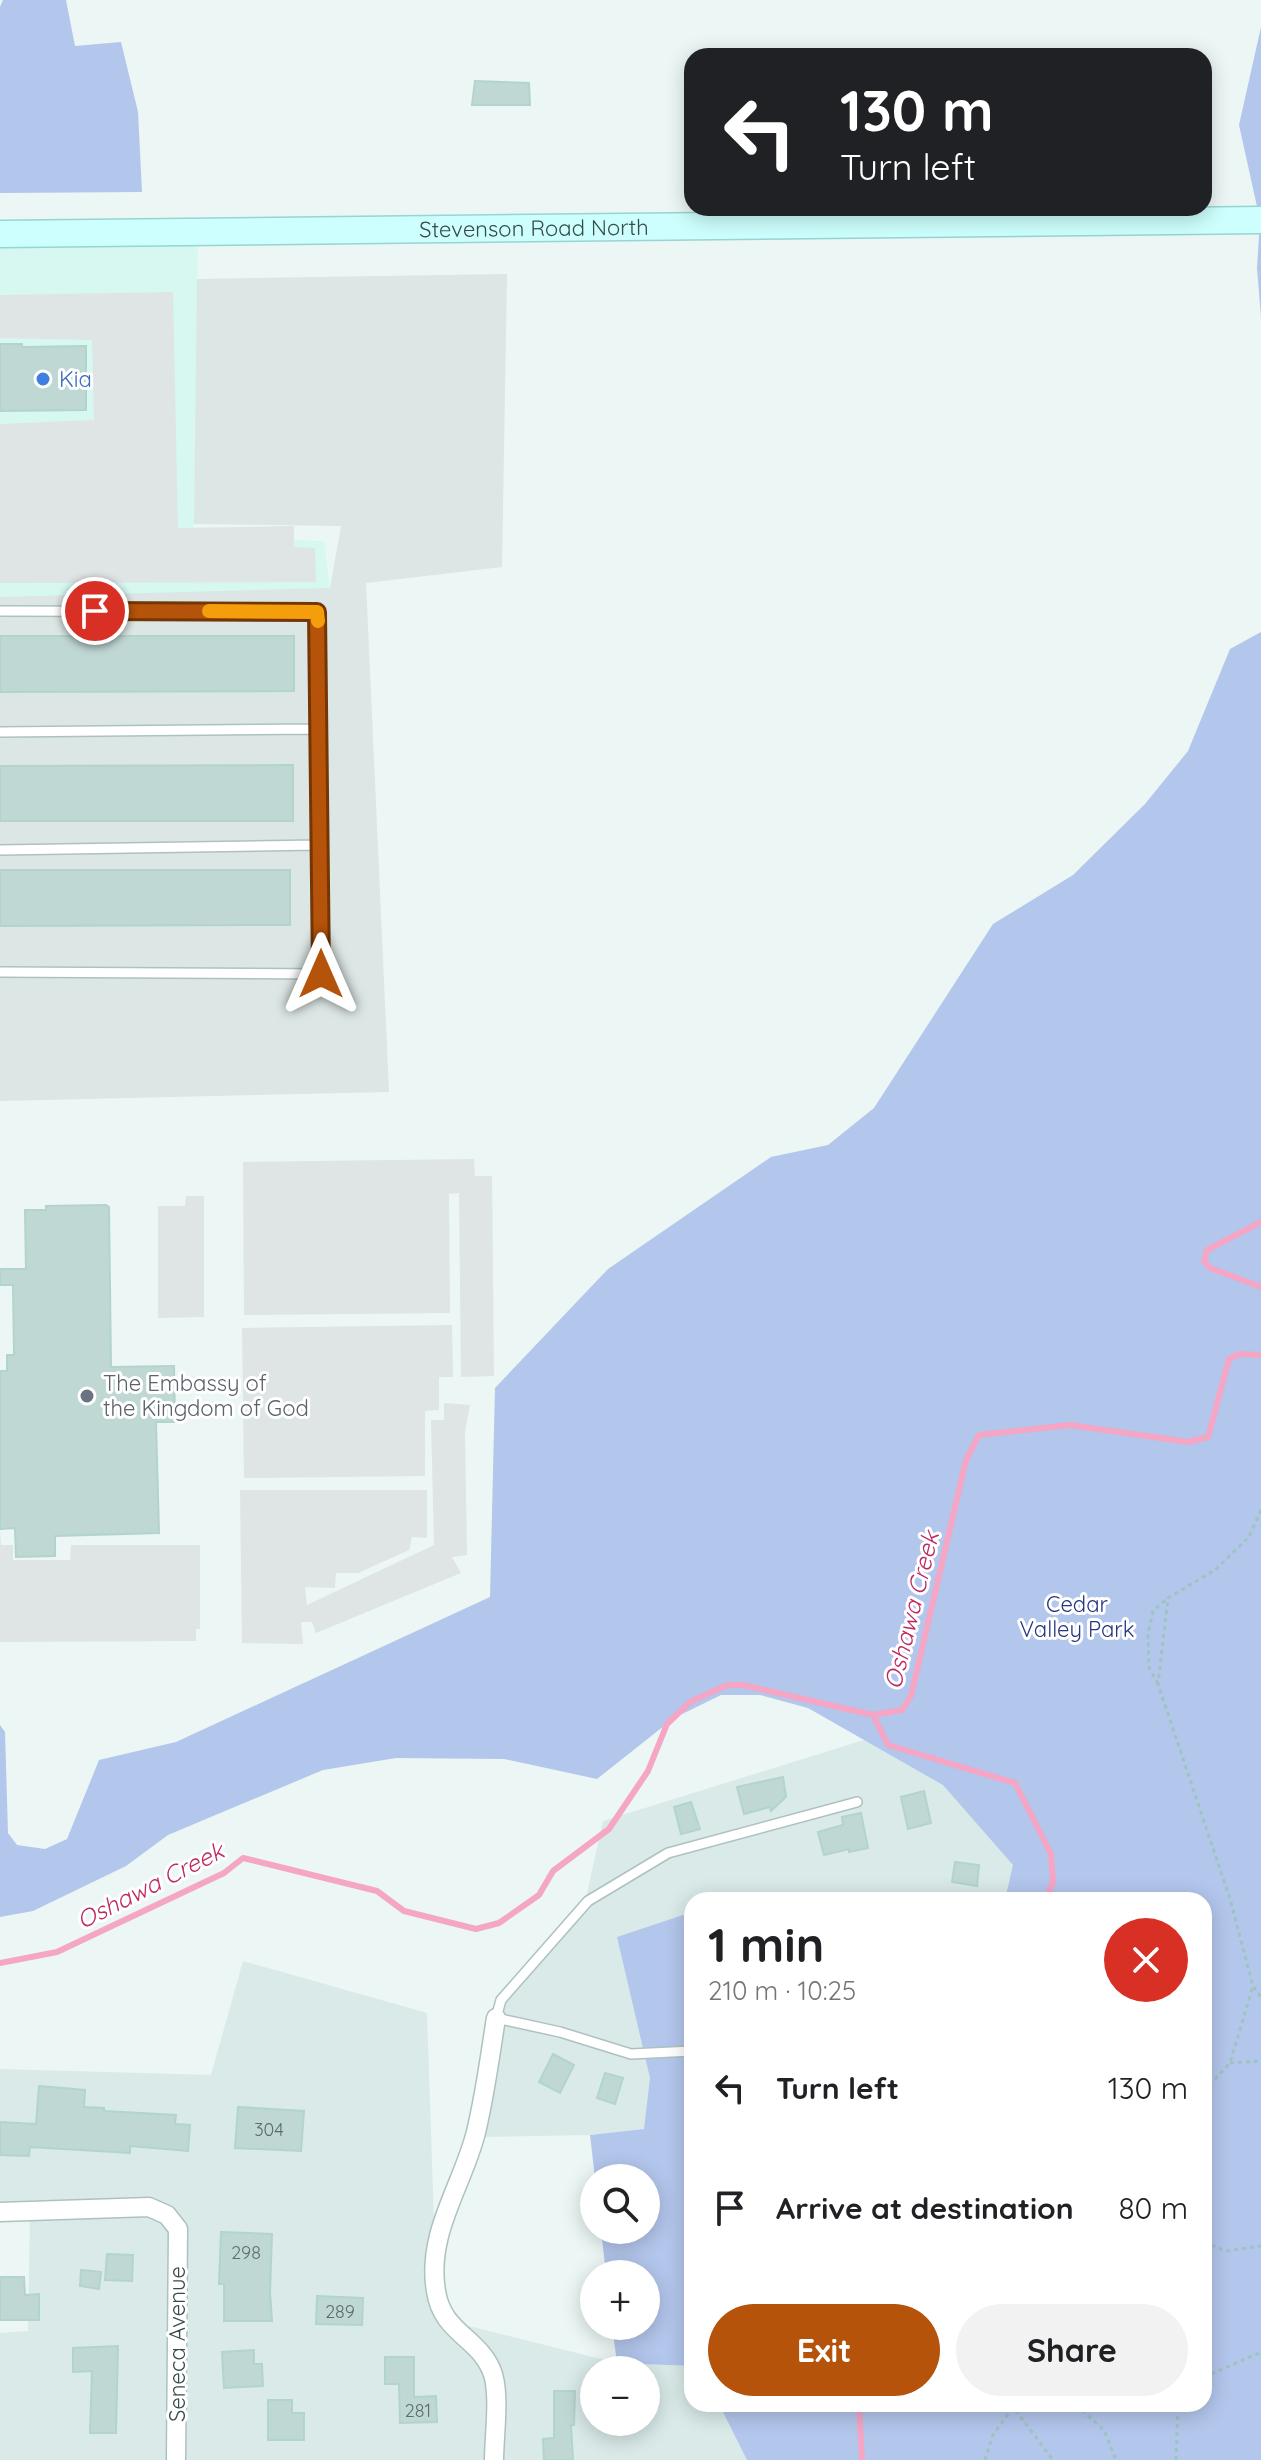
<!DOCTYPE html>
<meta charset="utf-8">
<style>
body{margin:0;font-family:Quicksand,sans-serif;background:#f2f2f2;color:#202124;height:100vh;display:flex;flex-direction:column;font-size:30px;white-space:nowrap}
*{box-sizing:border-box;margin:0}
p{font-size:26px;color:#757577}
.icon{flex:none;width:44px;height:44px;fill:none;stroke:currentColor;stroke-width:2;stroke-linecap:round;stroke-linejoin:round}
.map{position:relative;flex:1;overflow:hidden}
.side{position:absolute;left:684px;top:1892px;width:528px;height:520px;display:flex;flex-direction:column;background:#fff;border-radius:24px;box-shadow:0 4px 20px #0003}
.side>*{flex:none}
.top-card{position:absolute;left:684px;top:48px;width:528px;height:168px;border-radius:24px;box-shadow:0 4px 20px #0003;background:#202124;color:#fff;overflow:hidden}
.fabs{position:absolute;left:580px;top:2164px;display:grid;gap:16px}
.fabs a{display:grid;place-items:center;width:80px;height:80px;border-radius:50%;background:#fff;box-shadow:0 4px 20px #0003;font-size:40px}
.pin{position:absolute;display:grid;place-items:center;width:68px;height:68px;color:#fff;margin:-34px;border:4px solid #fff;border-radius:50%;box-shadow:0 2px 8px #0007}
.me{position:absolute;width:88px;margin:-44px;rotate:0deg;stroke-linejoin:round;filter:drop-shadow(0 0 6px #0008)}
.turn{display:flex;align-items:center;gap:28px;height:168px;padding:0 24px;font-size:36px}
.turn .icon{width:104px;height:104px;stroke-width:2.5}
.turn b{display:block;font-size:56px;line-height:68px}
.round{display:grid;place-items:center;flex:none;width:84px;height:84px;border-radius:42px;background:#f2f2f2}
.headline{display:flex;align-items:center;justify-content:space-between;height:136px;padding:0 24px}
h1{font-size:48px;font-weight:700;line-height:60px}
.action{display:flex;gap:16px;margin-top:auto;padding:16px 24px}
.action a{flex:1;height:92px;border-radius:48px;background:#b45309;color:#fff;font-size:32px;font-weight:700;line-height:92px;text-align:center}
.action a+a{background:#f2f2f2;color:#202124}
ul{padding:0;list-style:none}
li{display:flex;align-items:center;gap:24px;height:120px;padding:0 24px}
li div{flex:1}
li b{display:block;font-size:30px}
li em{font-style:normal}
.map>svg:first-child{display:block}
.residential{fill:#d9eae8;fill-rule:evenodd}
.commercial{fill:#d6f8f1}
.industrial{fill:#dce6e4}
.green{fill:#b3c6ec}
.parking{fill:#dfe5e4}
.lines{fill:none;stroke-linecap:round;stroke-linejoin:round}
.stream{stroke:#f4a6c4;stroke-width:6}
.building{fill:#c0d8d4;stroke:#b2d4ce;stroke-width:2}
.lane-casing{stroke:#adc2c0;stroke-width:12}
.street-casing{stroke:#adc2c0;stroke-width:21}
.secondary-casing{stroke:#96d5d2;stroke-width:29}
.path{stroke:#9dc5bf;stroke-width:3;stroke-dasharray:4 4;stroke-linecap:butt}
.lane{stroke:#fff;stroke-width:9}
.street{stroke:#fff;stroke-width:18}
.secondary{stroke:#ccfffd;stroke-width:26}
.route-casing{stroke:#753606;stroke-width:20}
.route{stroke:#b45309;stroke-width:14}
.slow{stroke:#f59e0b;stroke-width:14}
.shop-dot{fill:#3f7fe0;stroke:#fff;stroke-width:3}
.worship-dot{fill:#6b7280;stroke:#fff;stroke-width:3}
.labels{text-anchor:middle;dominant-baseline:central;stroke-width:6;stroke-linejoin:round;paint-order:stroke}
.number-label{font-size:18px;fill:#5a6e6b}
.street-label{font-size:22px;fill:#384b48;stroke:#fff}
.shop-label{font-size:22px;fill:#366cbe;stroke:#fff;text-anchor:start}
.worship-label{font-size:22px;fill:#5b616d;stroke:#fff;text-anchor:start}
.park-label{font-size:22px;fill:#273681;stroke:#fff}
.water-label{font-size:24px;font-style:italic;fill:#be2a60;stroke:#fff}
</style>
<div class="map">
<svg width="1261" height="2460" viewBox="0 0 1261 2460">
<rect width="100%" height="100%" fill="#ebf6f5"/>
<!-- residential -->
<path class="residential" d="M880 1735 958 1782 1028 1869 1012 1900H692V2124L590 2135 476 2137 437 2256 449 2321 617 2363 692 2366V2404H757L760 2460H0V2333L28 2331 30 2212H0V2069L211 2075 243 1961 427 2013 435 2251 478 2130 498 2001 586 1898 603 1821ZM594 2370H646V2422H594Z"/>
<!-- commercial -->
<path class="commercial" d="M198 244 194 524 190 537 324 541 330 589 0 597V245Z"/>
<!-- industrial -->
<path class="industrial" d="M507 274 502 567 366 583 389 1092 0 1101V597L330 588 341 526 194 524 197 279Z"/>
<!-- green -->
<path class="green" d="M3 0H66L75 46 121 42 138 112 142 192 0 193V7Z
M1261 27V317L1257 268 1260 220 1239 125Z
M1261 632V2460H747L719 2404H1204V1900H1005L1013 1865 943 1785 808 1708 760 1695H721L674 1718 597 1779 504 1759 396 1758 323 1770 168 1835 126 1866 33 1911 0 1917V1725L5 1732 8 1833 17 1845 45 1849 67 1839 99 1760 176 1742 490 1597 495 1388 608 1269 771 1157 828 1145 874 1108 993 924 1073 875 1145 804 1188 751 1230 649Z
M692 1912V2366L617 2363 612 2326H646V2274H606L601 2230H646V2178H595L590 2135 644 2129 650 2078 617 1937Z"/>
<!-- parking -->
<path class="parking" d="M173 292 178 528 294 526V547L315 548 316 582 0 583V424L94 420 92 340 0 338V295Z
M474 1159 475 1176H492L494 1376 461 1377 459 1193 449 1194 450 1313 244 1315 243 1162Z
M186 1196H204V1317L158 1318V1206H185Z
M452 1325 453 1377H439V1410L425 1411V1476L244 1478 242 1328Z
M444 1403 470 1405 465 1432 467 1555 452 1557 461 1573 316 1633 312 1622H301L303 1644 242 1643 240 1490H427V1538L412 1537 409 1550 358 1573H336L335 1588 305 1587 307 1605 434 1545 431 1420H444Z
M0 1531 1 1545H13V1560H70L71 1545H200V1629H196V1641L0 1642Z"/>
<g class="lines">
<!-- stream -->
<path class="stream" d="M1261 1222 1207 1250 1204 1261 1210 1268 1261 1287
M873 1715 888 1745 1015 1783 1051 1854 1053 1882 1045 1900
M0 1963 57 1952 224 1873 243 1858 377 1891 404 1911 476 1929 499 1923 539 1895 553 1871 609 1829 648 1771 667 1724 690 1702 727 1685H743L873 1715 902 1710 911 1696 966 1460 979 1435 1070 1425 1188 1442 1208 1437 1229 1359 1239 1354 1261 1355
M859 2404 862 2460"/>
</g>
<!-- building -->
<path class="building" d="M475 81 529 83 530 105H472Z
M0 344H22V347L86 346V410L0 411Z
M0 636H294V691L0 692Z
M293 765V821H0V766Z
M0 870H290V925L0 926Z
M106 1205 109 1207 111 1367 174 1366 175 1422H156L159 1533 55 1536V1556L16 1557 15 1528 0 1529V1371H7V1355H14L13 1285H0V1269H26L25 1210H46V1206Z
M783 1777 786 1797 771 1811 770 1807 744 1814 737 1787Z
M924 1791 931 1823 908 1829 901 1797Z
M691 1802 700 1829 681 1834 674 1807Z
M861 1813 868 1848 849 1852V1849L824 1855 818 1832 843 1825 842 1817Z
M955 1862 979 1865 977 1886 952 1882Z
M553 2054 574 2065 560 2093 539 2082Z
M605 2073 623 2078 615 2104 597 2098Z
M39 2086 85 2090 84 2107 104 2108V2111L176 2115 175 2124 190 2125 188 2151 130 2146V2153L30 2147 29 2156 0 2155V2122L36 2124Z
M238 2107 304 2111 301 2151 235 2148Z
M221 2232 272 2234 270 2292 272 2321H224V2284H219Z
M107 2254 133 2255 132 2281 105 2280Z
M81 2270 101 2272 99 2289 80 2286Z
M0 2277H24L25 2295 39 2294V2320H0Z
M317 2296 363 2298 362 2325 316 2324Z
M118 2346 116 2433H90L92 2371 73 2372V2348Z
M254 2350V2364H262L263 2386 224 2388 222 2352Z
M385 2357H414V2397L436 2396 437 2422 400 2423 399 2384H385Z
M554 2391H575L574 2425H571L573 2460H544L543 2439 554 2438Z
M268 2400H292V2413H304V2440H268Z"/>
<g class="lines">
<!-- lane casing -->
<g class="lane-casing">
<path id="lane" d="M0 611 317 612 321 974 0 972
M0 732 319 729
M0 850 319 845
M692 2051 631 2054 560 2032 496 2018 501 2000 588 1901 668 1853 857 1802"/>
</g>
<!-- street casing -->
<g class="street-casing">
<path id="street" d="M0 2212 149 2207 167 2215 178 2229 176 2460
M494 2460C494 2436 501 2390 491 2369 477 2337 442 2332 436 2291 426 2233 463 2185 476 2132 485 2095 490 2056 496 2018"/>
</g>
<!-- secondary casing -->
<g class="secondary-casing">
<g id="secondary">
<path id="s1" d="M0 234 1261 220"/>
</g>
</g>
<!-- path -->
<path class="path" d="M1261 1510 1249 1537 1215 1570 1168 1598 1158 1684 1230 1899 1253 1986 1261 1997
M1158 1684 1149 1668 1148 1634 1153 1611 1168 1598
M1230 2063 1261 2061
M1204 2091 1230 2063 1253 1986
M1204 2242 1226 2251 1261 2246
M1204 2377 1261 2352
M1011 2404 1053 2460
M1043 2404 1079 2408 1104 2430 1116 2460
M985 2460 993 2435 1013 2407 1039 2404
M1176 2460 1178 2404"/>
<!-- lane -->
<use href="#lane" class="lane"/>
<!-- street -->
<use href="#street" class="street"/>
<!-- secondary -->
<use href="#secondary" class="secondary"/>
</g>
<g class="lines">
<!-- route casing -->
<g class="route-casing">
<path id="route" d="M95 611 317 612 321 974"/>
</g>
<!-- route -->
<use href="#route" class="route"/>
<!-- slow -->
<path class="slow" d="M209 611 317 612 318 621"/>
</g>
<!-- markers -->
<circle class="shop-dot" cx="43" cy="379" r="8"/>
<circle class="worship-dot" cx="87" cy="1396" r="8"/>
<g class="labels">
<!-- number labels -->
<g class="number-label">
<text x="269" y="2129">304</text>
<text x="246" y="2252">298</text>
<text x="340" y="2311">289</text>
<text x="418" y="2410">281</text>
</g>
<!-- street labels -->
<g class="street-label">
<text stroke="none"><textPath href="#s1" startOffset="534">Stevenson Road North</textPath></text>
<text transform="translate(177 2344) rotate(-90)">Seneca Avenue</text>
</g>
<!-- shop labels -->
<g class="shop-label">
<text x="59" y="379">Kia</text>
</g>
<!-- worship labels -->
<g class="worship-label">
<text x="103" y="1383">The Embassy of<tspan x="103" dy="25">the Kingdom of God</tspan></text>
</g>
<!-- park labels -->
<g class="park-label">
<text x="1077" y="1604">Cedar<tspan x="1077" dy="25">Valley Park</tspan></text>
</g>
<!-- water labels -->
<g class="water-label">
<text transform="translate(911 1610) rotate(-76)">Oshawa Creek</text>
<text transform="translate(150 1885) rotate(-27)">Oshawa Creek</text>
</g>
</g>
</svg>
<div class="fabs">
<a><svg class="icon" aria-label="search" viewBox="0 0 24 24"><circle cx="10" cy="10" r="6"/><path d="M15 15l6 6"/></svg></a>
<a>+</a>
<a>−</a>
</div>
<div class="pin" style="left:95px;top:611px;background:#d93025"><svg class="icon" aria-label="arrive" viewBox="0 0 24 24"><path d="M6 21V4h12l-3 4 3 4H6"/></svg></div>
<svg class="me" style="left:321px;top:974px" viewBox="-20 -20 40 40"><path d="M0-17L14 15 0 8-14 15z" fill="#b45309" stroke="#fff" stroke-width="4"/></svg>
<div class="top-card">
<div class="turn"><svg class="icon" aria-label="left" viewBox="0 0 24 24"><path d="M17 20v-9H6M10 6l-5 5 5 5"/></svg><div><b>130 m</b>Turn left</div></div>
</div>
<section class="side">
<div class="headline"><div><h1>1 min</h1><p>210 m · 10:25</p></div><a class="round" style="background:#d93025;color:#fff"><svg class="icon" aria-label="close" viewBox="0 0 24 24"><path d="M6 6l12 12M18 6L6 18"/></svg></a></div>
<ul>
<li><svg class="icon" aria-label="left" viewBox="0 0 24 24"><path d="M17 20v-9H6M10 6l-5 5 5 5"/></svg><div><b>Turn left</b></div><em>130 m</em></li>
<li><svg class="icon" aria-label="arrive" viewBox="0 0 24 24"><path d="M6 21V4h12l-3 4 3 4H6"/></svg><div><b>Arrive at destination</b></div><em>80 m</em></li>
</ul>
<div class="action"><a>Exit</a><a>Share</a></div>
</section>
</div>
